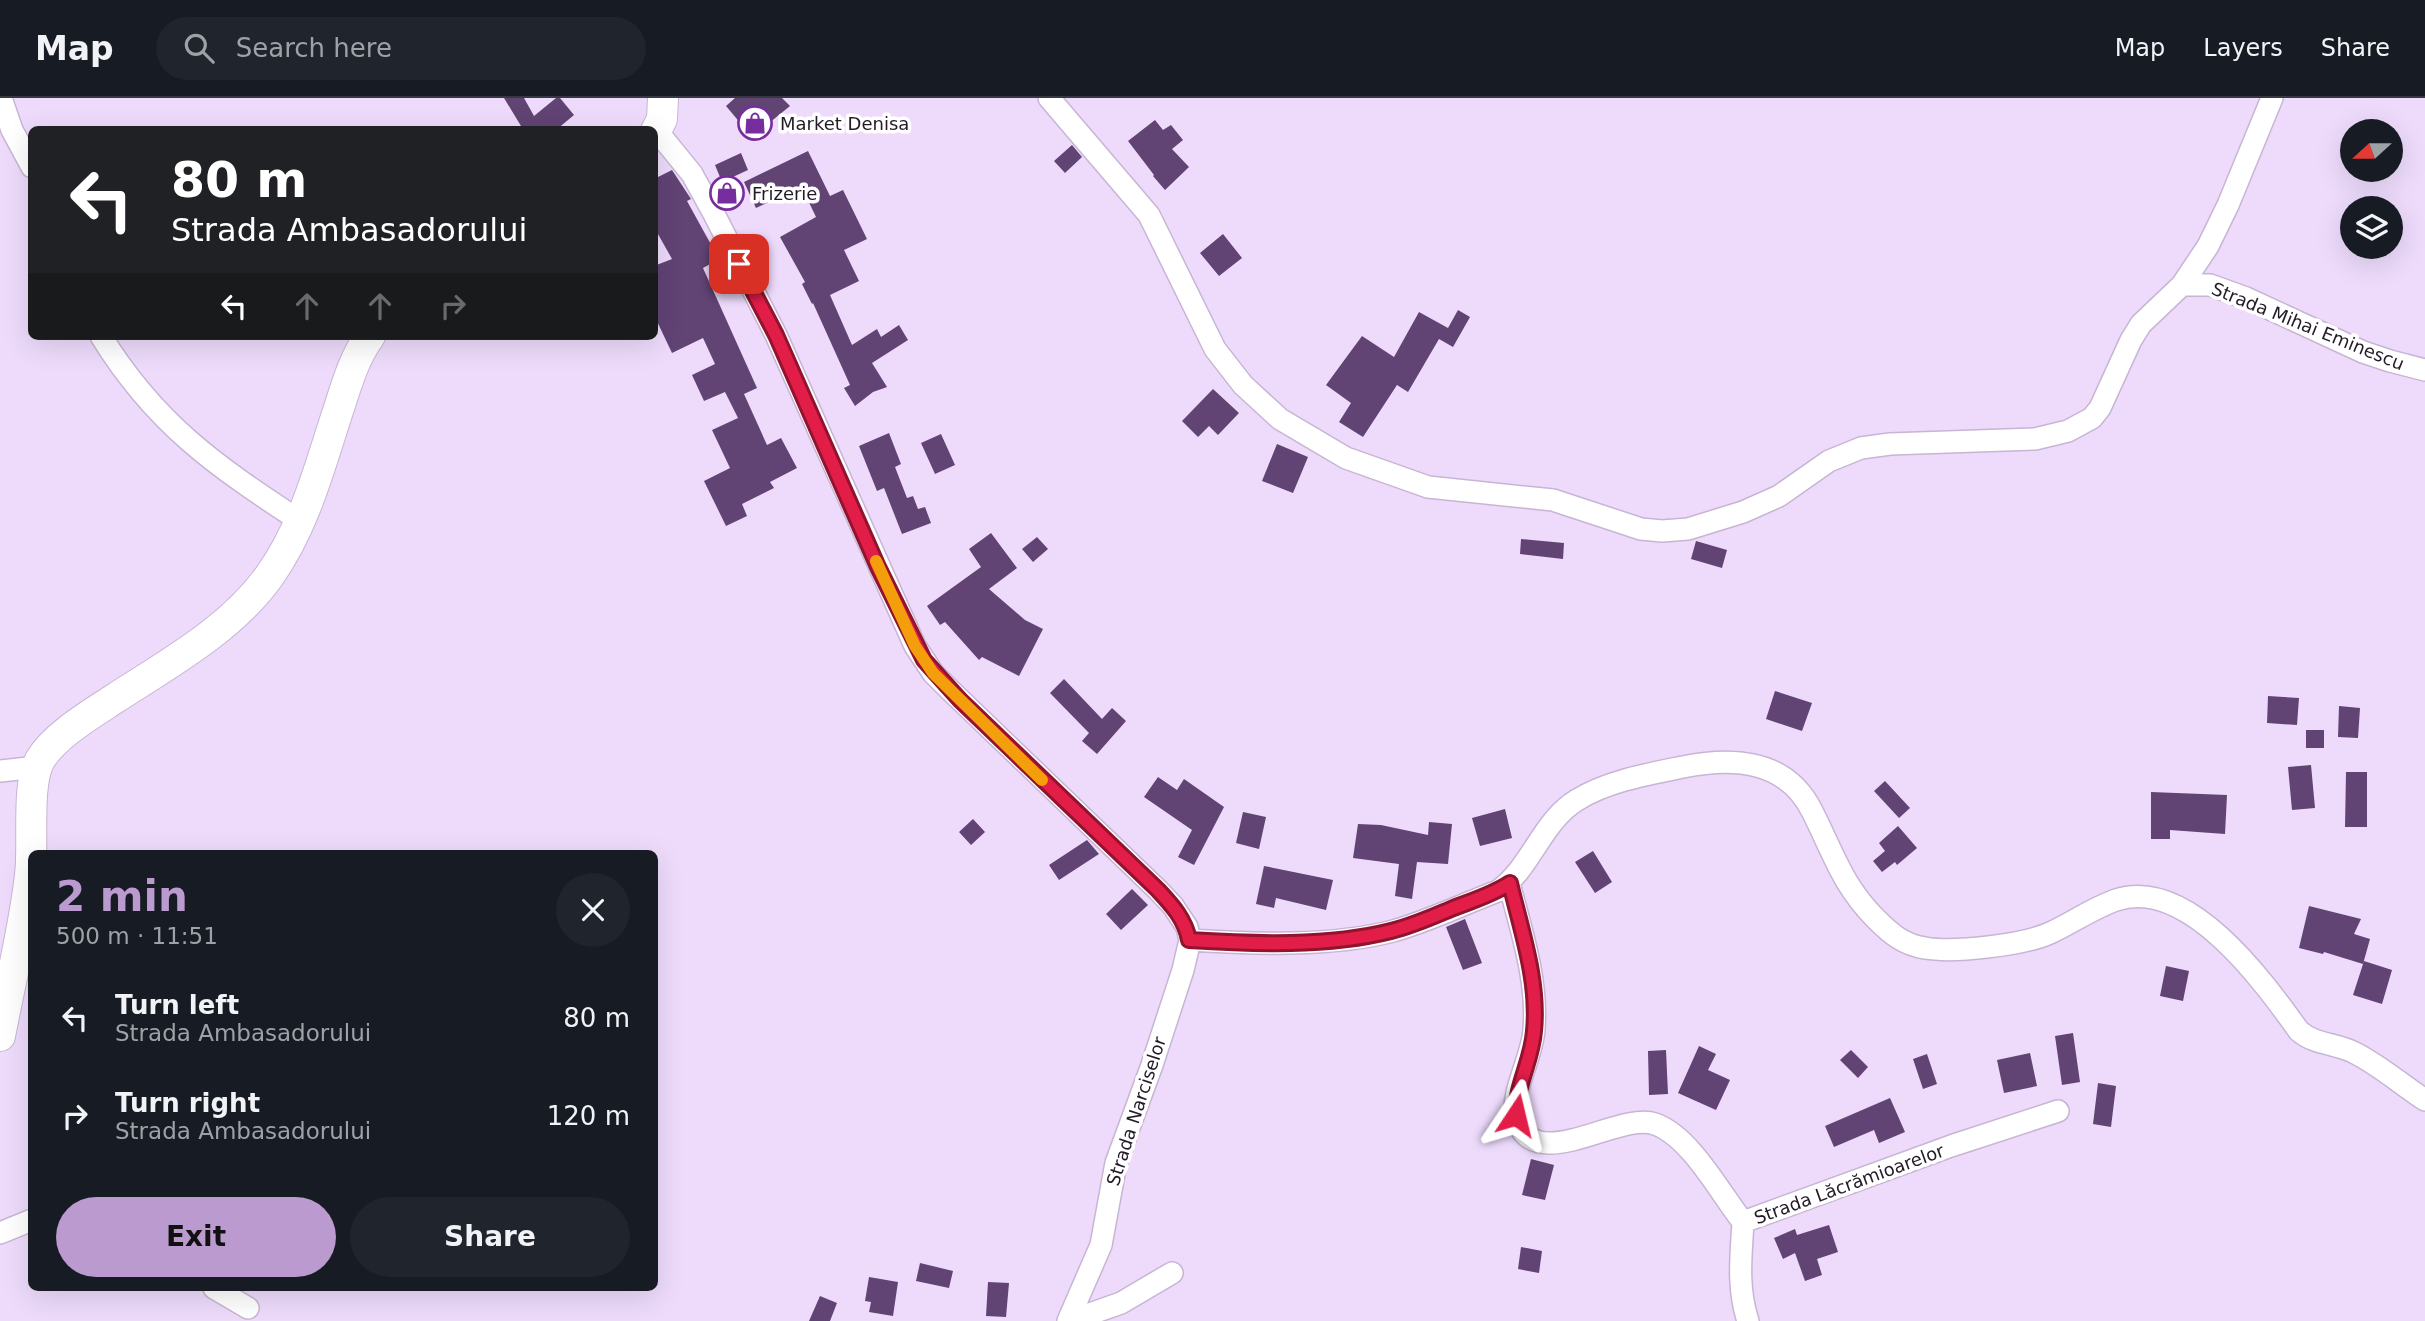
<!DOCTYPE html>
<meta charset="utf-8">
<style>
body{margin:0;font-family:"DejaVu Sans",sans-serif;background:#20242c;color:#f1f3f6;height:100vh;display:flex;flex-direction:column;font-size:26px;white-space:nowrap}
*{box-sizing:border-box;margin:0}
p{font-size:23px;color:#9ea1a6}
.icon{flex:none;width:38px;height:38px;fill:none;stroke:currentColor;stroke-width:2;stroke-linecap:round;stroke-linejoin:round}
.map{position:relative;flex:1;overflow:hidden}
.drawer{position:absolute;left:28px;top:752px;width:630px;height:441px;display:flex;flex-direction:column;background:#171b24;border-radius:10px;box-shadow:0 7px 28px #0002}
.drawer>*{flex:none}
.guide{position:absolute;left:28px;top:28px;width:630px;height:214px;border-radius:10px;box-shadow:0 7px 28px #0002;background:#202124;color:#fff;overflow:hidden}
.needle{width:46px;rotate:249deg}
.buttons{position:absolute;left:2340px;top:21px;display:grid;gap:14px}
.buttons a{display:grid;place-items:center;width:63px;height:63px;border-radius:50%;background:#171b24;box-shadow:0 7px 28px #0002;font-size:35px}
.pin{position:absolute;display:grid;place-items:center;width:60px;height:60px;color:#fff;margin:-30px;border-radius:14px;box-shadow:0 4px 10px #0006}
.me{position:absolute;width:77px;margin:-38px;rotate:10deg;stroke-linejoin:round;filter:drop-shadow(0 0 5px #0008)}
.turn{display:flex;align-items:center;gap:24px;height:147px;padding:0 28px;font-size:32px}
.turn .icon{width:91px;height:91px;stroke-width:2.5}
.turn b{display:block;font-size:49px;line-height:60px}
.lanes{display:flex;align-items:center;height:66px;padding:0 28px;background:#0003;justify-content:center;gap:35px;direction:ltr}
.lanes .off{opacity:.35}
.round{display:grid;place-items:center;flex:none;width:74px;height:74px;border-radius:37px;background:#20242c}
.summary{display:flex;align-items:center;justify-content:space-between;height:119px;padding:0 28px}
h1{font-size:42px;font-weight:700;line-height:52px;color:#bb9acf}
.action{display:flex;gap:14px;margin-top:auto;padding:14px 28px}
.action a{flex:1;height:80px;border-radius:42px;background:#bb9acf;color:#111;font-size:28px;font-weight:700;line-height:80px;text-align:center}
.action a+a{background:#20242c;color:#f1f3f6}
ul{padding:0;list-style:none}
li{display:flex;align-items:center;gap:21px;height:98px;padding:0 28px}
li div{flex:1}
li b{display:block;font-size:26px}
li em{font-style:normal}
header{display:flex;align-items:center;gap:42px;box-sizing:border-box;height:98px;padding:0 35px;background:#171b24;border-bottom:2px solid #363941}
header strong{font-size:33px}
nav{display:flex;gap:38px;margin-inline-start:auto;font-size:24px}
.search{width:490px;height:63px;background:#20242c;display:flex;align-items:center;gap:18px;box-sizing:border-box;padding:0 24px;border-radius:38px;color:#9ea1a6;font-size:26px}
.map>svg:first-child{display:block}
.building{fill:#614374}
.lines{fill:none;stroke-linecap:round;stroke-linejoin:round}
.street-casing{stroke:#c7b5d4;stroke-width:24}
.secondary-casing{stroke:#c7b5d4;stroke-width:32}
.street{stroke:#fff;stroke-width:21}
.secondary{stroke:#fff;stroke-width:30}
.route-casing{stroke:#92132f;stroke-width:18}
.route{stroke:#e11d48;stroke-width:12}
.slow{stroke:#f59e0b;stroke-width:12}
.labels{text-anchor:middle;dominant-baseline:central;stroke-width:7;stroke-linejoin:round;paint-order:stroke}
.poi-label{font-size:18px;fill:#221b27;stroke:#fff;text-anchor:start}
.street-label{font-size:18px;fill:#221b27;stroke:#fff}
</style>
<header>
<strong>Map</strong>
<div class="search"><svg class="icon" aria-label="search" viewBox="0 0 24 24"><circle cx="10" cy="10" r="6"/><path d="M15 15l6 6"/></svg>Search here</div>
<nav><a>Map</a><a>Layers</a><a>Share</a></nav>
</header>
<div class="map">
<svg width="2425" height="1223" viewBox="0 0 2425 1223">
<rect width="100%" height="100%" fill="#eedbfc"/>
<!-- building -->
<path class="building" d="M504 0H524L534 18 556 0H560L574 17 556 32H517L521 28Z
M735 0H782L790 8 752 39 726 8Z
M1155 22 1163 32 1171 27 1183 42 1172 51 1189 69 1165 92 1153 78 1154 77 1128 43Z
M1072 47 1082 59 1065 75 1054 63Z
M808 53 830 98 843 92 867 141 844 152 859 183 830 197 852 247 877 231 881 239 899 227 908 242 872 265 887 289 873 294 855 308 844 290 850 287 813 205 812 206 802 186 805 184 780 139 816 119 804 94 800 89 756 110 744 84Z
M741 55 748 72 722 84 715 67Z
M672 72 691 101 687 103 719 161 703 170 757 290 744 296 767 347 781 340 797 370 770 384 774 390 742 406 747 418 726 428 704 383 730 370 712 332 738 320 725 294 704 303 692 277 715 266 703 240 672 255 654 217V168L672 161 654 129V81Z
M1223 136 1242 160 1219 178 1200 155Z
M1458 212 1470 219 1453 249 1439 241 1408 294 1397 287 1363 339 1339 324 1351 305 1326 287 1362 238 1394 259 1419 214 1448 230Z
M1213 291 1239 315 1218 337 1209 328 1198 339 1182 323Z
M889 335 901 366 895 369 907 400 913 398 918 411 925 409 931 425 902 436 884 390 877 393 859 348Z
M941 336 955 367 935 376 921 345Z
M1277 346 1308 359 1293 395 1262 383Z
M991 435 1017 470 989 491 1025 522 1043 531 1019 578 982 559 979 562 945 524 940 527 927 508 981 469 969 451Z
M1037 439 1048 451 1033 464 1022 451Z
M1521 441 1564 445 1563 461 1520 456Z
M1696 443 1727 452 1722 470 1691 461Z
M1064 581 1102 621 1112 610 1126 623 1097 656 1082 643 1089 635 1050 595Z
M1775 593 1812 605 1802 633 1766 621Z
M2268 598 2299 600 2297 627 2267 625Z
M2339 608 2360 610 2358 640 2338 639Z
M2306 632H2324V650H2306Z
M2311 667 2315 710 2292 712 2288 669Z
M2346 674H2367V729H2345Z
M1158 679 1177 692 1184 681 1224 709 1194 767 1178 759 1192 732 1144 699Z
M1885 683 1910 710 1899 720 1874 693Z
M2151 694 2227 697 2225 736 2170 732V741H2151Z
M1505 711 1512 740 1480 748 1472 720Z
M1243 714 1266 719 1259 751 1236 745Z
M973 721 985 734 971 747 959 734Z
M1429 724 1452 726 1448 766 1417 764 1412 801 1395 798 1399 766 1353 760 1358 726 1381 727 1428 737Z
M1898 728 1917 750 1897 767 1895 764 1882 774 1873 763 1885 753 1879 745Z
M1087 742 1099 756 1059 782 1049 767Z
M1593 753 1612 784 1595 795 1575 764Z
M1264 768 1333 782 1326 812 1276 800 1274 810 1256 806Z
M1132 791 1148 807 1121 832 1106 816Z
M2309 808 2361 821 2354 836 2370 841 2363 866 2324 854 2323 856 2299 850Z
M1465 821 1482 865 1463 872 1446 829Z
M2364 863 2392 872 2382 906 2353 897Z
M2166 868 2189 873 2183 903 2160 898Z
M2073 935 2080 984 2062 987 2055 938Z
M1699 948 1716 956 1708 972 1730 982 1716 1012 1678 995Z
M1666 952 1668 996 1649 997 1648 953Z
M1851 952 1868 969 1858 980 1840 962Z
M2030 955 2037 988 2004 995 1997 962Z
M1927 956 1937 986 1923 991 1913 961Z
M2098 985 2116 988 2111 1029 2093 1026Z
M1890 1000 1905 1034 1879 1045 1874 1032 1834 1049 1825 1028Z
M1531 1061 1554 1067 1545 1102 1522 1097Z
M1829 1127 1838 1154 1817 1161 1822 1177 1805 1183 1795 1155 1783 1161 1774 1140 1795 1131 1797 1137Z
M1521 1149 1542 1153 1539 1175 1518 1171Z
M920 1165 953 1173 949 1190 916 1183Z
M869 1179 898 1184 893 1218 869 1214 871 1204 865 1203Z
M988 1184 1009 1185 1006 1219 986 1218Z
M820 1198 837 1205 830 1223H809Z"/>
<g class="lines">
<!-- street casing -->
<g class="street-casing">
<path id="street" d="M1 0 12 32 32 69
M1049 0 1149 117 1215 251 1243 287 1280 321 1346 360 1428 389 1553 402 1641 431 1662 433 1688 431 1743 414 1779 398 1829 363 1861 350 1890 346 2035 341 2068 333 2092 320 2100 310 2131 242 2141 226 2182 187 2208 148 2228 107 2272 0
M657 33 692 76 714 116 776 237 915 548 933 575 950 592 1158 792 1173 808 1187 829 1190 842 1183 872 1152 967 1116 1065 1101 1147 1068 1223
M2182 187H2210L2246 200 2363 254 2390 263 2425 272
M101 238C155 326 216 368 300 423
M0 673 37 669
M1509 785C1521 832 1538 882 1534 931 1533 958 1510 995 1516 1019 1533 1080 1618 1013 1655 1026 1691 1039 1720 1095 1743 1124L1951 1048 2058 1013
M1190 842C1252 846 1332 849 1393 833 1429 823 1463 806 1498 793 1532 769 1541 724 1577 702 1608 683 1648 676 1683 669 1732 659 1786 661 1812 713 1833 754 1842 787 1876 821 1891 836 1904 847 1925 850 1954 855 2024 847 2050 835 2072 825 2093 810 2116 802 2188 778 2263 883 2299 933 2315 947 2336 945 2355 955 2379 967 2402 987 2425 1002
M1743 1124C1741 1158 1737 1190 1748 1223
M0 1135 32 1122
M214 1190 248 1210
M1070 1223 1121 1205 1172 1175"/>
</g>
<!-- secondary casing -->
<g class="secondary-casing">
<path id="secondary" d="M654 37 662 21 663 0
M0 938C10 885 24 831 30 777 34 746 26 687 40 662 54 638 91 616 114 601 168 566 232 531 270 477 304 429 319 371 337 316 346 289 353 261 370 238"/>
</g>
<!-- street -->
<use href="#street" class="street"/>
<!-- secondary -->
<use href="#secondary" class="secondary"/>
</g>
<g class="lines">
<!-- route casing -->
<g class="route-casing">
<path id="route" d="M739 166 776 237 878 469 924 562 960 602 1158 792C1172 807 1185 821 1189 842 1254 846 1328 849 1391 833 1412 828 1432 819 1451 811 1471 803 1492 797 1510 785 1521 832 1539 883 1534 933 1532 962 1516 987 1516 1017"/>
</g>
<!-- route -->
<use href="#route" class="route"/>
<!-- slow -->
<path class="slow" d="M876 463 915 548 933 575 1042 682"/>
</g>
<!-- icons -->
<defs>
<g id="shop-ring" transform="scale(1.75)"><circle r="9.5" fill="#fff" stroke="#782d9f" stroke-width="1.5"/><path d="M-5-2.5h2.3a2.7 3.5 0 0 1 5.4 0H5L5.5 6h-11ZM-1.5-2.5h3a1.5 2.3 0 0 0-3 0Z" fill="#782d9f"/></g>
</defs>
<g fill-rule="evenodd">
<use href="#shop-ring" x="755" y="25"/>
<use href="#shop-ring" x="727" y="95"/>
</g>
<g class="labels">
<!-- poi labels -->
<g class="poi-label">
<text x="780" y="25">Market Denisa</text>
<text x="752" y="95">Frizerie</text>
</g>
<!-- street labels -->
<g class="street-label">
<text transform="translate(2308 228) rotate(22)">Strada Mihai Eminescu</text>
<text transform="translate(1136 1013) rotate(-72)">Strada Narciselor</text>
<text transform="translate(1849 1086) rotate(-20)">Strada Lăcrămioarelor</text>
</g>
</g>
</svg>
<div class="buttons">
<a><svg class="needle" viewBox="-14 -14 28 28"><path d="M0-13l5 13h-10z" fill="#e53935"/><path d="M0 13l5-13h-10z" fill="#9ea1a6"/></svg></a>
<a><svg class="icon" aria-label="layers" viewBox="0 0 24 24"><path d="M12 4l9 5-9 5-9-5zM3 14l9 5 9-5"/></svg></a>
</div>
<div class="pin" style="left:739px;top:166px;background:#d93025"><svg class="icon" aria-label="arrive" viewBox="0 0 24 24"><path d="M6 21V4h12l-3 4 3 4H6"/></svg></div>
<svg class="me" style="left:1516px;top:1017px" viewBox="-20 -20 40 40"><path d="M0-17L14 15 0 8-14 15z" fill="#e11d48" stroke="#fff" stroke-width="4"/></svg>
<div class="guide">
<div class="turn"><svg class="icon" aria-label="left" viewBox="0 0 24 24"><path d="M17 20v-9H6M10 6l-5 5 5 5"/></svg><div><b>80 m</b>Strada Ambasadorului</div></div>
<div class="lanes"><svg class="icon" aria-label="left" viewBox="0 0 24 24"><path d="M17 20v-9H6M10 6l-5 5 5 5"/></svg><svg class="icon off" aria-label="ahead" viewBox="0 0 24 24"><path d="M12 20V5M6 11l6-6 6 6"/></svg><svg class="icon off" aria-label="ahead" viewBox="0 0 24 24"><path d="M12 20V5M6 11l6-6 6 6"/></svg><svg class="icon off" aria-label="right" viewBox="0 0 24 24"><path d="M7 20v-9h11M14 6l5 5-5 5"/></svg></div>
</div>
<section class="drawer">
<div class="summary"><div><h1>2 min</h1><p>500 m · 11:51</p></div><a class="round"><svg class="icon" aria-label="close" viewBox="0 0 24 24"><path d="M6 6l12 12M18 6L6 18"/></svg></a></div>
<ul>
<li><svg class="icon" aria-label="left" viewBox="0 0 24 24"><path d="M17 20v-9H6M10 6l-5 5 5 5"/></svg><div><b>Turn left</b><p>Strada Ambasadorului</p></div><em>80 m</em></li>
<li><svg class="icon" aria-label="right" viewBox="0 0 24 24"><path d="M7 20v-9h11M14 6l5 5-5 5"/></svg><div><b>Turn right</b><p>Strada Ambasadorului</p></div><em>120 m</em></li>
</ul>
<div class="action"><a>Exit</a><a>Share</a></div>
</section>
</div>
